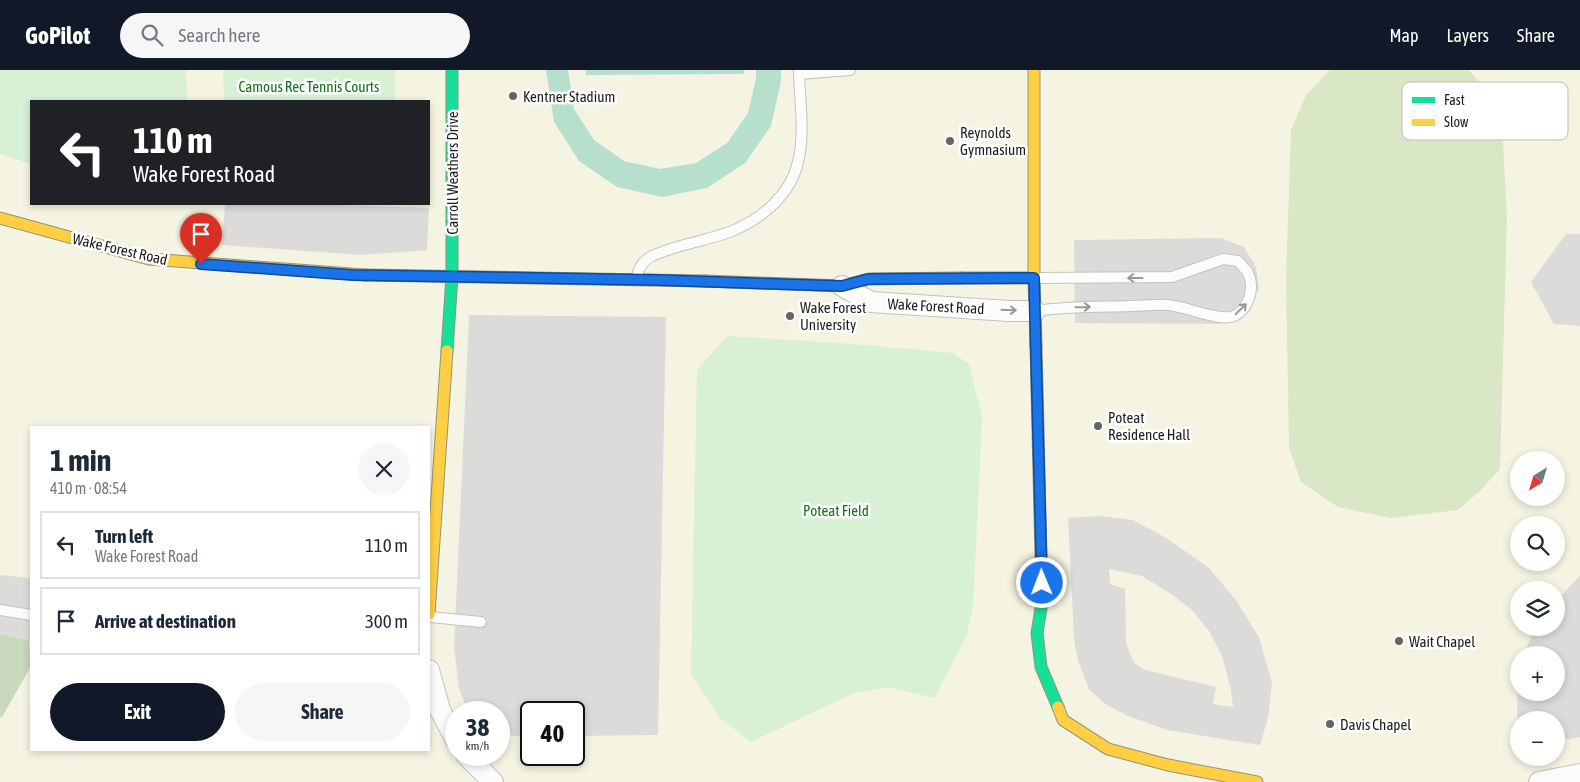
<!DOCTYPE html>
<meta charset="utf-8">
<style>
body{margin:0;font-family:"Asap Condensed",sans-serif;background:#f6f6f7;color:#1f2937;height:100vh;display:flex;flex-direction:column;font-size:19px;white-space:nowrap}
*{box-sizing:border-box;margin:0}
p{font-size:16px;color:#747a83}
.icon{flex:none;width:28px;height:28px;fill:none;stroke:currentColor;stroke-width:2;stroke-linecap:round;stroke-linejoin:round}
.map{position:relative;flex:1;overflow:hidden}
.side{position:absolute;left:30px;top:356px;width:400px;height:325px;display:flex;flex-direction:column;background:#fff;border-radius:0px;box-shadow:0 2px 8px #0003}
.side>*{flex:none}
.top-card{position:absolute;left:30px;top:30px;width:400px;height:105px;border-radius:0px;box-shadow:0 2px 8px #0003;background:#202124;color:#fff;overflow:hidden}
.needle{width:32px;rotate:218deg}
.buttons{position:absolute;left:1510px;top:381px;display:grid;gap:10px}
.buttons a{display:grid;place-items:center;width:55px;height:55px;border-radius:50%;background:#fff;box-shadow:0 2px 8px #0003;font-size:25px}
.speed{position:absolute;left:445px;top:631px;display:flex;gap:10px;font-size:25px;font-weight:700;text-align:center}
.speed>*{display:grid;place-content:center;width:65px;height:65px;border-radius:50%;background:#fff;box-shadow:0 2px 8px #0003;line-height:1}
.speed small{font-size:12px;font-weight:400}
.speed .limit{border:2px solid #111;border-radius:8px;background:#fff;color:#111}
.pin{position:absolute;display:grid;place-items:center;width:42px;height:42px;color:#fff;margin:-51px -21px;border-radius:50% 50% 50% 0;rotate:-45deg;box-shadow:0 0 5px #0007}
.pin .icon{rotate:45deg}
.me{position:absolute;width:55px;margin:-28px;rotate:359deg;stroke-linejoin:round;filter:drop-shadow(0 0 4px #0008)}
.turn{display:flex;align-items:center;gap:18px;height:105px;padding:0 20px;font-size:22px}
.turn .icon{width:65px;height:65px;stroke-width:2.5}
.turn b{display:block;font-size:35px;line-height:42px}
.round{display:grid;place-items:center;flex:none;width:52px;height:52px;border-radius:26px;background:#f6f6f7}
.headline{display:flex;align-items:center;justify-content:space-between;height:85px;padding:0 20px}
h1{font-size:30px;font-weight:700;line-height:38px}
.button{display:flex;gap:10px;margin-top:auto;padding:10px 20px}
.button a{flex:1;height:58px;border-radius:30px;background:#111827;color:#fff;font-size:20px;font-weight:700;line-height:58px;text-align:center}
.button a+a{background:#f6f6f7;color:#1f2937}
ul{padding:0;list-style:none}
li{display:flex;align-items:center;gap:15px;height:68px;margin:0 10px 8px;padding:0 10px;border:2px solid #e0e1e3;border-radius:0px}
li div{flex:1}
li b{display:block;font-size:19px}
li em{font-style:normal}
header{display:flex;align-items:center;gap:30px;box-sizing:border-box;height:70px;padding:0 25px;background:#111827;color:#fff}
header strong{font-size:24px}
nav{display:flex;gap:28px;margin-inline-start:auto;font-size:18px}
.search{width:350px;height:45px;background:#f6f6f7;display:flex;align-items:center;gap:12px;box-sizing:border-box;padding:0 18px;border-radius:28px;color:#747a83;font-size:19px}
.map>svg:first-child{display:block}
.education{fill:#f5f4e2;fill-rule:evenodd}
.grass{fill:#d9e7c7}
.forest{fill:#c8d8bd}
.park{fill:#d7f0d6}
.pitch{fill:#b6e0cd}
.parking{fill:#dcdbda;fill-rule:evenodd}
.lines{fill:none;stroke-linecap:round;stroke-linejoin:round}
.lane-casing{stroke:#c3c2c1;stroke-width:12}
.street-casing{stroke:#c3c2c1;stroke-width:22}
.fast-casing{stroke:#939480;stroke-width:13}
.slow-casing{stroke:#939480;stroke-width:13}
.lane{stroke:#fcfcfb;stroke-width:10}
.street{stroke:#fcfcfb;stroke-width:20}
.fast{stroke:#16e098;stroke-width:11}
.slow{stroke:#ffcf43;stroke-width:11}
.oneway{stroke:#989898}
.route-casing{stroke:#114b97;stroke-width:12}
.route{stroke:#1a73e8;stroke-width:9}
.poi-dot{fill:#666564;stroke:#fff;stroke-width:2}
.labels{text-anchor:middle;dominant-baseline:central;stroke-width:5;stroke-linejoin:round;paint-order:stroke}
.park-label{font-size:15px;fill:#14731b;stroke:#fff}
.poi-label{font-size:15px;fill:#1e1e1e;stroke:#fff;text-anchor:start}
.street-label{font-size:15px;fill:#1e1e1e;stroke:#fff}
.key{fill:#fff;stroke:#bcbcbc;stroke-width:1}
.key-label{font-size:14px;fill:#1e1e1e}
</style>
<header>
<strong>GoPilot</strong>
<div class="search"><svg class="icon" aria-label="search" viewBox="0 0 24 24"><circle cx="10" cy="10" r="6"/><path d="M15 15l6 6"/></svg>Search here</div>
<nav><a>Map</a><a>Layers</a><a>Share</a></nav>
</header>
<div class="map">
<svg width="1580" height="712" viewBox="0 0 1580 712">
<rect width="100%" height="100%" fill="#eceae6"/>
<!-- education -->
<path class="education" d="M0 0H1580V712H0ZM31 31H429V134H31ZM31 358H429V680H31ZM1519 390H1556V428H1519ZM1519 455H1556V492H1519ZM1519 520H1556V558H1519ZM1519 585H1556V622H1519ZM456 642H499V685H456ZM531 642H574V685H531ZM1519 650H1556V688H1519Z"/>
<!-- grass -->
<path class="grass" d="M1330 0H1469L1495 30 1503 72 1507 146 1500 399 1480 421 1458 440 1391 448 1338 437 1301 412 1289 378 1286 209 1291 60 1306 25Z"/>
<!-- forest -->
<path class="forest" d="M0 564 29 570 31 596 2 647H0Z"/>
<!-- park -->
<path class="park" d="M0 0H186L187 31H31V94L0 84Z
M223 0H395V31H224Z
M727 266 853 274 953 283 969 294 982 348 973 538 966 567 934 628 888 617 854 623 751 672 720 648 691 604 697 300Z"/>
<!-- pitch -->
<path class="pitch" d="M546 0H568L574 39 594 70 624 91 660 99 696 93 727 73 748 43 756 8V0H781V11L771 56 745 93 707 118 662 127 617 117 579 91 554 52Z
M586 0H744V4L586 5Z"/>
<!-- parking -->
<path class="parking" d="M225 134H306L429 138 427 180 362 185 222 175Z
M1566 164H1580V256L1554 254 1531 212Z
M1221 168 1244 177 1256 197 1259 219 1242 247 1220 254 1075 253 1074 170Z
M469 245 666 247 658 665 574 666V642H531V666H514L499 661V642H468L459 618 454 577Z
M1100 446 1133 450 1168 469 1209 498 1236 530 1259 567 1272 613 1268 648 1260 675 1167 660 1128 646 1105 634 1089 619 1078 591 1074 568 1068 448ZM1109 499 1142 506 1168 522 1191 539 1209 561 1222 586 1231 620 1233 637 1213 634 1216 617 1145 600 1134 593 1126 573 1125 519 1110 514Z
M0 505 31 508V567L29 570 0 564Z
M1580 505V667L1556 671V650H1519V667L1517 640 1519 601V622H1556V585H1524L1532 564 1537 558H1556V532Z"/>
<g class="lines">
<!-- lane casing -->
<g class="lane-casing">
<path id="lane" d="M799 0V4L850 0
M637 206C639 197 644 190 652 186 678 174 707 171 732 161 762 149 791 124 798 92 805 64 800 33 799 4
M1035 208 1172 207 1223 189 1238 191C1241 195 1246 199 1248 203 1255 218 1249 239 1234 246 1222 252 1189 238 1174 236 1161 233 1146 236 1132 236 1100 237 1068 236 1036 241
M0 540 31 545
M430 547 481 552"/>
</g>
<!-- street casing -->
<g class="street-casing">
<path id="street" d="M842 216 871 232 1009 241H1035
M429 600 440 640 456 670
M466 685 493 712
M1539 712 1580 704"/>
</g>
<!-- fast casing -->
<g class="fast-casing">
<path id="fast" d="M365 205 705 211
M961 208H1034
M1036 275 1042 532 1037 563 1041 597 1058 637
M447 281 452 206V0"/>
</g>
<!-- slow casing -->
<g class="slow-casing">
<path id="slow" d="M1034 0V208L1036 275
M0 148 149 189 365 205
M705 211 842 216 869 209 961 208
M429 544 447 281
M1058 637 1063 650 1108 679 1168 695 1257 712"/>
</g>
<!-- lane -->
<use href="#lane" class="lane"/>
<!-- street -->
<use href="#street" class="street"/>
<!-- fast -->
<use href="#fast" class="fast"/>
<!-- slow -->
<use href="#slow" class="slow"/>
</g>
<!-- one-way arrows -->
<defs><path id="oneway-shaft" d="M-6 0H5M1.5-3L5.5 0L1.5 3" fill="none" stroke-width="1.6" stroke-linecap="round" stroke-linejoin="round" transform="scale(1.25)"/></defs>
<g class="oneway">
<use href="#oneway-shaft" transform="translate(1135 208) rotate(180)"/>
<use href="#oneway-shaft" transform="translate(1083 237) rotate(-1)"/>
<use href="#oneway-shaft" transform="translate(1241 239) rotate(-45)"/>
<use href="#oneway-shaft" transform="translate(1009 240) rotate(2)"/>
</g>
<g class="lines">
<!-- route casing -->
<g class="route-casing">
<path id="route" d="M201 194 353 205 657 210 842 216 868 209 1034 208 1042 513"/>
</g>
<!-- route -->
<use href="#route" class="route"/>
</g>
<!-- markers -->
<g class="poi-dot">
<circle cx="513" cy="26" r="5"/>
<circle cx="950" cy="71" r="5"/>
<circle cx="790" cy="246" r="5"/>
<circle cx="1098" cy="356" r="5"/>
<circle cx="1399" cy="571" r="5"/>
<circle cx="1330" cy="654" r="5"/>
</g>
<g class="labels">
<!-- park labels -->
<g class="park-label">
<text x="309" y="16">Camous Rec Tennis Courts</text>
<text x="836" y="440">Poteat Field</text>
</g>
<!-- poi labels -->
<g class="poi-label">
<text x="523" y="26">Kentner Stadium</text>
<text x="960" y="62">Reynolds<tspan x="960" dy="17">Gymnasium</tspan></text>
<text x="800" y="237">Wake Forest<tspan x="800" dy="17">University</tspan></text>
<text x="1108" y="347">Poteat<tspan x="1108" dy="17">Residence Hall</tspan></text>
<text x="1409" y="571">Wait Chapel</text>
<text x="1340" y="654">Davis Chapel</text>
</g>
<!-- street labels -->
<g class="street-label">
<text transform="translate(452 103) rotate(-90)">Carroll Weathers Drive</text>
<text transform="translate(120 179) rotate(13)">Wake Forest Road</text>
<text transform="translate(936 236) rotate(3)">Wake Forest Road</text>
</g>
</g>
<!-- legend -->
<rect x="1402" y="12" width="166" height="58" rx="8" class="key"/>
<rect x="1412" y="27" width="23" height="6" fill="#16e098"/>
<rect x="1412" y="49" width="23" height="7" fill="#ffcf43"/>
<g class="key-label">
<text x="1444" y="35">Fast</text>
<text x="1444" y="57">Slow</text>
</g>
</svg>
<div class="buttons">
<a><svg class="needle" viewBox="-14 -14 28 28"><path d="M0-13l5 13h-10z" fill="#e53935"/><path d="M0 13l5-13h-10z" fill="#747a83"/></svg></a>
<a><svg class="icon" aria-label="search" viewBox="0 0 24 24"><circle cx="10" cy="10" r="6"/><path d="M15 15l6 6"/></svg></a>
<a><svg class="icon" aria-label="layers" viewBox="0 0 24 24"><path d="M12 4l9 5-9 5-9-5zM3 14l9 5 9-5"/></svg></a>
<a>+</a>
<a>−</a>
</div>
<div class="speed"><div>38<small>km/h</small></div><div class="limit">40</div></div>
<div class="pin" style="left:201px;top:194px;background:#d93025"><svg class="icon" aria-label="arrive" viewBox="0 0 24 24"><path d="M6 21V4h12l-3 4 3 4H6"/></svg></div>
<svg class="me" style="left:1042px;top:513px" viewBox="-20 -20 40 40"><circle r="17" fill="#1a73e8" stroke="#fff" stroke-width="3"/><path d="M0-11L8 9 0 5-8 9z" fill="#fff"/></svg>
<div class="top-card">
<div class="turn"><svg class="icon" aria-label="left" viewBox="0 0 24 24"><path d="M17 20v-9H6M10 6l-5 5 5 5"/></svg><div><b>110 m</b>Wake Forest Road</div></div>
</div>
<section class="side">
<div class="headline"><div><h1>1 min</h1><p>410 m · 08:54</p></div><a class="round"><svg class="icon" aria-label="close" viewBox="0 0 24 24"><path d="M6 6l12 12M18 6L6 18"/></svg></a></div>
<ul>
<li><svg class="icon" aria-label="left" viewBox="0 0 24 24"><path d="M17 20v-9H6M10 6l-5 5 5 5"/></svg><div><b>Turn left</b><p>Wake Forest Road</p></div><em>110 m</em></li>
<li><svg class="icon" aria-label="arrive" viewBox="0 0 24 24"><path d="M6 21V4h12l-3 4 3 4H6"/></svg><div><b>Arrive at destination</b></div><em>300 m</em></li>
</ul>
<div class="button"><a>Exit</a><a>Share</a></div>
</section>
</div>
